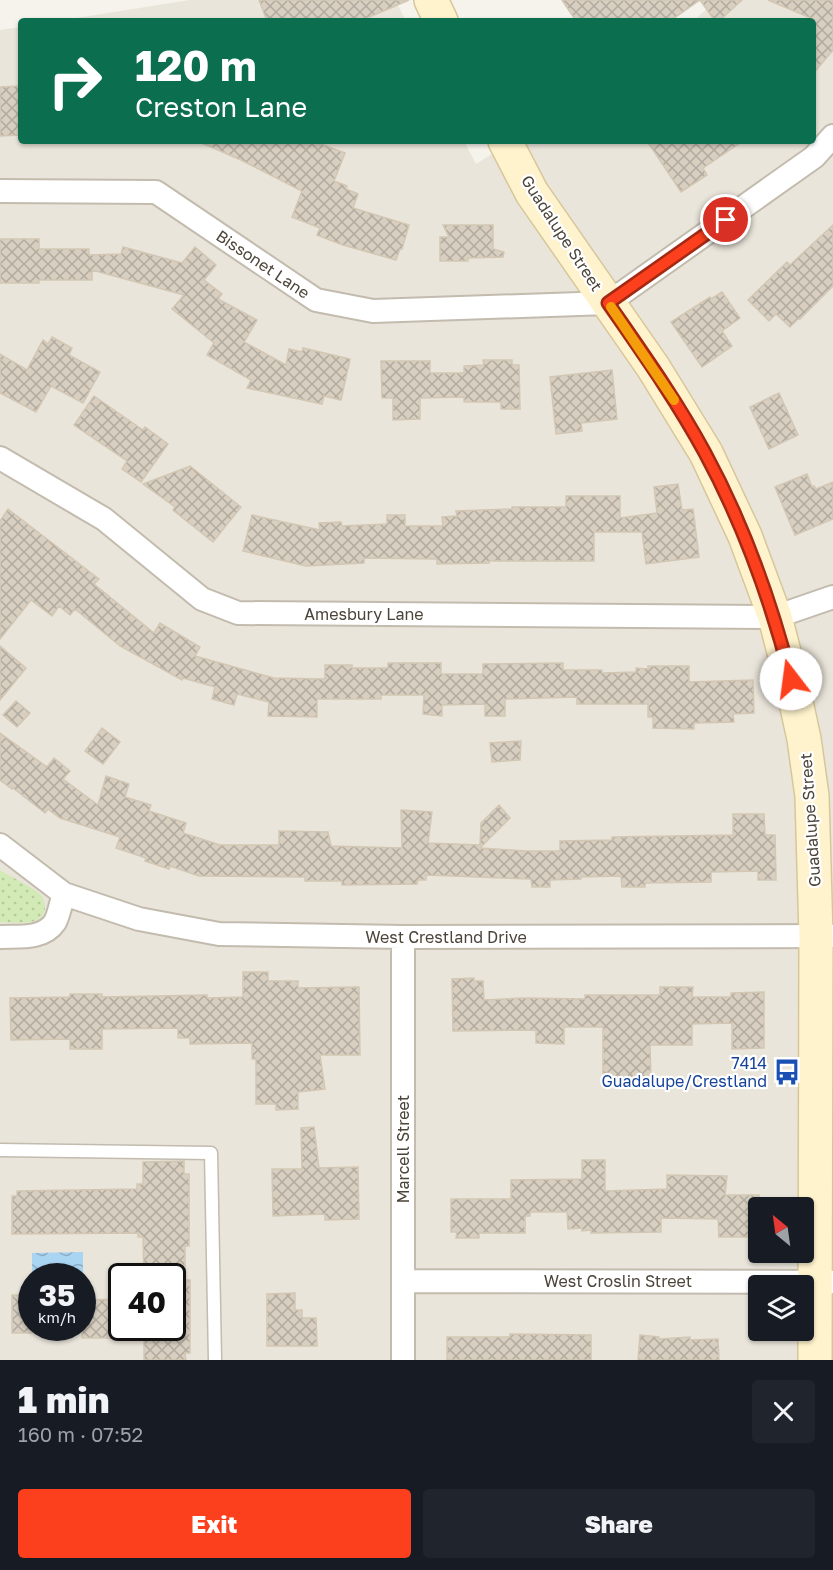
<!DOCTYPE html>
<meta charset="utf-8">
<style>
body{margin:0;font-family:"Golos Text",sans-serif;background:#20242c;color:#f1f3f6;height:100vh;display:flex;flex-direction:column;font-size:22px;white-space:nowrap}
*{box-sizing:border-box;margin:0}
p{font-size:20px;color:#9ea1a6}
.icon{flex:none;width:33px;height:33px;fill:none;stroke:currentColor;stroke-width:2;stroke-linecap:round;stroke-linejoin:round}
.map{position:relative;height:1360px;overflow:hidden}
.panel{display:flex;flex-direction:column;background:#171b24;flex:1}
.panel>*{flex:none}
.banner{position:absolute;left:18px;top:18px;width:798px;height:126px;border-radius:6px;box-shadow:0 2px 4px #0004;background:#0b6e4f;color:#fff;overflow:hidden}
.needle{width:39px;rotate:331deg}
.fabs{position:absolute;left:748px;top:1197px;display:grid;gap:12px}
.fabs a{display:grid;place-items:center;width:66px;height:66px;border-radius:6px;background:#171b24;box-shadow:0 2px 4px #0004;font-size:30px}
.speed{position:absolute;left:18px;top:1263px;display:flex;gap:12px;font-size:30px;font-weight:700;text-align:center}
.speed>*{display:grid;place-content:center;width:78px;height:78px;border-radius:50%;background:#171b24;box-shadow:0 2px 4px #0004;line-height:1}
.speed small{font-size:15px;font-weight:400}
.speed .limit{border:3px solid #111;border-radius:9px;background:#fff;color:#111}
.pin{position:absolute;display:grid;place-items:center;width:51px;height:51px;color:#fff;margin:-26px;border:3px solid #fff;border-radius:50%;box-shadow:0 2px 6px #0007}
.me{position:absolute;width:66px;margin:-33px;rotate:345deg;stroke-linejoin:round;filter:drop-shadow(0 0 4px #0008)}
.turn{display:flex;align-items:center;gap:21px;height:126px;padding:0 18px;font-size:27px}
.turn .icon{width:78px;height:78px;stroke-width:2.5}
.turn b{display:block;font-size:42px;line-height:51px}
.round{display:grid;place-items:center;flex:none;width:63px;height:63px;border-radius:6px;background:#20242c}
.summary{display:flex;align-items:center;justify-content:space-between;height:102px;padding:0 18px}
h1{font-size:36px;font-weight:800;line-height:45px}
.button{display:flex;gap:12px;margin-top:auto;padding:12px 18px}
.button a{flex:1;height:69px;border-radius:6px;background:#fc3f1d;color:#fff;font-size:24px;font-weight:800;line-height:69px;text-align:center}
.button a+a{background:#20242c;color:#f1f3f6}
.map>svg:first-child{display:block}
.residential{fill:#eae5da;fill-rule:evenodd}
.green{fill:url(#green-dots)}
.water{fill:url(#water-waves)}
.building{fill:url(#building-cross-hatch);stroke:#d3c7b4;stroke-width:1.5}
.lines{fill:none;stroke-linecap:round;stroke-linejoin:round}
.lane-casing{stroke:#c2bbae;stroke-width:15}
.street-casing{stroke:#c2bbae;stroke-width:26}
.secondary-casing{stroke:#d6c79b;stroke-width:36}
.lane{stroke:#fff;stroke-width:12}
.street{stroke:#fff;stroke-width:22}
.secondary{stroke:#fff3cd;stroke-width:33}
.route-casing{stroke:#a42913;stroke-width:15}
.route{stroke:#fc3f1d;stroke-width:10}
.slow{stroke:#f59e0b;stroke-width:10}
.labels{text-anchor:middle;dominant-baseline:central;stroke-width:4.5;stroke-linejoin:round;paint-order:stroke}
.street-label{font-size:16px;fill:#4b4439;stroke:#fff}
.transit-label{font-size:16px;fill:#164399;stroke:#fff;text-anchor:end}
</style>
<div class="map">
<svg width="833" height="1360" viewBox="0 0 833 1360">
<defs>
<pattern id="green-dots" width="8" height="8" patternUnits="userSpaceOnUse" patternTransform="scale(1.5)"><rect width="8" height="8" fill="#d2eab5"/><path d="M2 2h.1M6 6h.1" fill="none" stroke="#b6ca9c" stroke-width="1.8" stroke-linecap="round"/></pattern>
<pattern id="water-waves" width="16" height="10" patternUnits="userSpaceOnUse" patternTransform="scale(1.5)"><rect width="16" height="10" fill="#a9d4f2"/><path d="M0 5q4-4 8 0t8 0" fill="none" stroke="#8caec5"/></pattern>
<pattern id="building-cross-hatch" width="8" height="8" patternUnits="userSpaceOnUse" patternTransform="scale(1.5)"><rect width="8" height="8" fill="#d8cfc1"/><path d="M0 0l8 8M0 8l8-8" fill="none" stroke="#b1aa9e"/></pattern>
</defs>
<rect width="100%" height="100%" fill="#f6f3ec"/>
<!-- residential -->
<path class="residential" d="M190 0H395L406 21H57Z
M717 0H833V1360H0V30L21 27V141H464L476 164 513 141H813V21H693ZM759 1208H804V1252H759ZM32 1276H82V1328H32ZM122 1276H172V1328H122ZM759 1286H804V1330H759Z"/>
<!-- green -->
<path class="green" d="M0 870C10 876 34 888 41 895 44 898 45 904 45 908 43 928 14 922 0 922Z"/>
<!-- water -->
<path class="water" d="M83 1252V1275L32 1276V1253Z"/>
<!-- building -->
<path class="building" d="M259 0H409L360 21H267Z
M562 0H742L719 21H715L700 0 670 21H576Z
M768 0H833V50L813 74V19Z
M21 86V135L0 136V87Z
M197 141H313L345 153 334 181 347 186 346 189 358 194 353 208 409 225 402 249H400L396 260 343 245 317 235 320 228 292 217 302 191 241 160Z
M647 141H743L703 168 707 175 681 192Z
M443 225H493V249L504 252 503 257 468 258V261H440V237H449Z
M833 225V286L800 319 799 318 790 327 776 314 769 321 748 300 787 262 790 265Z
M0 239H39V249H89V255L121 254 123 247 182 263 195 247 216 265 204 280 222 294 218 299 257 320 244 342 286 365 289 349 302 352 303 348 350 359 341 400 324 396 322 404 247 388 251 380 207 355 214 343 172 309 184 295 92 270V280H39V283H0Z
M722 292 740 318 722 331 732 346 702 367 671 322 710 297 711 299Z
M52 337 72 348 69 355 100 372 83 403 51 386 36 412 0 393V354L27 370 43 340 48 344Z
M483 360H512V365H519L520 409H501V402H464V397L420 398V419L393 420V398H382L381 361H430V373H464V366L484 365Z
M612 370 617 419 581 423 582 431 556 434 550 377Z
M779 393 798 435 769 449 750 407Z
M94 396 143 430 145 427 168 444 141 482 122 469 127 461 74 425Z
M190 466 241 507 213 542 173 510 175 507 143 484Z
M807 474 812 487 814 486 816 489 833 482V519L795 535 775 487Z
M678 484 682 510 693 509 699 557 646 564 642 532H594V561H489V563L437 564V559L364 558V563L306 566 243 551 252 515 320 530 319 523 341 522 342 526 387 524V515H405V526H443L442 517 457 516 456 511 512 509V507H566V496H620V518L657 513 654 487Z
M8 509 99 579 94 584 154 633 160 623 200 647 195 656 274 678 325 679V665H352V668H388V663H441V674H483V664L563 663V670H602V673L636 672V668L648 669V666H689V682L753 680 754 713 733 714 734 722 694 723V729L653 728V717H648V704H577V697L505 699V716H485V704L442 705V716L423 714 424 695H381V699H317V717L268 716 269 702 237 694 234 705 212 699 215 687 183 678 182 680 120 646 75 609 70 615 59 606 52 616 31 600 0 639V521Z
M0 646 26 668 0 700Z
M16 701 30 713 17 727 3 715Z
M102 728 120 742 103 764 85 751Z
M0 733 47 767 54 758 70 771 63 779 98 805 106 776 129 784 125 797 151 805 149 811 186 823 183 833 220 845H279V831L328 832 331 846 402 848 401 810 432 812 428 843 480 845 481 823 499 805 510 818 480 848 525 851H560V841L612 840V837L733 835V814H764L765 835H775L776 880H758V871L711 872V882L645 883V887H622L621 876 581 877V879L550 880V887H532L531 879 452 876 426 875V880H418L417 884 342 885V881H305V877L199 876 170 866 169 869 145 861 146 858 116 848 120 837 60 818 48 809 45 813 13 788 12 789 0 780Z
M521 741 520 760 492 762 490 743Z
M243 972H268V981H298V988L359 987 360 1055H320L325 1089 298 1092V1109L276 1110V1104H256V1059H252V1043L190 1044V1038H178V1028L102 1029V1049H70V1039L11 1040 10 998 70 997V994H102V997L207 995V998L243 997Z
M474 978V981H483L484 1000 523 998 585 999V995H660V987H693L692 997H731V993L764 992V1048L732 1049V1023L692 1024V1045H650L651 1080H603V1027H564V1044L536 1043V1030L453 1031 452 979Z
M314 1127 319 1168 358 1167 359 1219 325 1220V1214L273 1216 272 1169H302L301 1128Z
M582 1160H605V1191L667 1189V1175L727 1176 725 1195H759V1237H719L718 1219 661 1218V1232L591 1233V1230L582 1231V1228L568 1229 567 1212H530V1216H525V1233H479V1238H456L457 1232H451V1199H511V1180L582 1179Z
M184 1161V1174H189V1246H185V1276H144L143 1237H138V1233L12 1234V1196H17V1191L137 1189V1184H143V1162Z
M172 1280H190V1353H185L186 1360H144V1328H172Z
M295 1293V1310H302V1318H316L317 1346H267V1294Z
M12 1295H32V1333H12Z
M122 1299V1338H82V1300Z
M510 1334 591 1335V1360H447V1337H510Z
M640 1335 659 1337V1339L690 1337V1340L718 1339 719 1360H638Z"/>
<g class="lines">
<!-- lane casing -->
<g class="lane-casing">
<path id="lane" d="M0 1150 211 1153 215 1360"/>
</g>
<!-- street casing -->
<g class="street-casing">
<path id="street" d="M0 191 156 192 316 300 373 311 608 303 814 157 833 136
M0 458 104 519 202 599 238 613 775 617 833 597
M0 845 64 894
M0 937C18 936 43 940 55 922 59 915 61 902 64 894L139 919 219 934 403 937 833 936
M403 937V1360
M404 1281 833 1282"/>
</g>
<!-- secondary casing -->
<g class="secondary-casing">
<path id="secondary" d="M431 0 441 21
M505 141 532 193 653 367 706 453 745 536 775 617 791 679 804 739 812 796 816 936 815 1360"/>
</g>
<!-- lane -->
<use href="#lane" class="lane"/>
<!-- street -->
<use href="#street" class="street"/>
<!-- secondary -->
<use href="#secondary" class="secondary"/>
</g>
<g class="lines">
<!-- route casing -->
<g class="route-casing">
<path id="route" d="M726 220 608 303C642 352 677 401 705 453 744 525 771 601 791 679"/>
</g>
<!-- route -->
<use href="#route" class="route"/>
<!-- slow -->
<path class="slow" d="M611 307 674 400"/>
</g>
<!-- icons -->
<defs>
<g id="bus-bare" transform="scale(2.07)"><path d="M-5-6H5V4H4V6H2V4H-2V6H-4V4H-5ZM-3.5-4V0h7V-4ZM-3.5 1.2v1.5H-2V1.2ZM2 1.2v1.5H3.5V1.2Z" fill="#1a4fb4" stroke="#fff" stroke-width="2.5" paint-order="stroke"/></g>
</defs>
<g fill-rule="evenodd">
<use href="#bus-bare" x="787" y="1072"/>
</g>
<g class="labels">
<!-- street labels -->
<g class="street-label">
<text transform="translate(562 233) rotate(57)">Guadalupe Street</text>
<text transform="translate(263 264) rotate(34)">Bissonet Lane</text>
<text x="364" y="614">Amesbury Lane</text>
<text transform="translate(810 820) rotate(-94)">Guadalupe Street</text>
<text x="446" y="937">West Crestland Drive</text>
<text transform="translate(403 1149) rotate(-90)">Marcell Street</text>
<text x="618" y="1281">West Croslin Street</text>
</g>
<!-- transit labels -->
<g class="transit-label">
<text x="767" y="1063">7414<tspan x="767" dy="18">Guadalupe/Crestland</tspan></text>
</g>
</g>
</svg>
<div class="fabs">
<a><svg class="needle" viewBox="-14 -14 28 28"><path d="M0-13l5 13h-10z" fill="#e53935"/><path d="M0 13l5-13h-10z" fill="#9ea1a6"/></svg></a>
<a><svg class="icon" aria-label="layers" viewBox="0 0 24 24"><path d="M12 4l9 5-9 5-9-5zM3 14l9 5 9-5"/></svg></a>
</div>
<div class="speed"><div>35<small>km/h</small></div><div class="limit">40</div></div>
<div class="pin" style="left:726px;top:220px;background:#d93025"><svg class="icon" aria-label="arrive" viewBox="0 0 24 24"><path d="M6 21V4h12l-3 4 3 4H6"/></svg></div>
<svg class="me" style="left:791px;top:679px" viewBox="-20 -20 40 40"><circle r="19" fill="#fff"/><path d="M0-13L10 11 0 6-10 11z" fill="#fc3f1d"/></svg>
<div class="banner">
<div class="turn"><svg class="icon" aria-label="right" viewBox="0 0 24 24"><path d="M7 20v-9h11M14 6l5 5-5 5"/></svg><div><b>120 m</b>Creston Lane</div></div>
</div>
</div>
<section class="panel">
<div class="summary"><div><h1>1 min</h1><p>160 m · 07:52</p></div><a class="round"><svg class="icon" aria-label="close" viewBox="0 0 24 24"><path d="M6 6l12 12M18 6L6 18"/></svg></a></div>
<div class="button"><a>Exit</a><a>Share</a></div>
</section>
